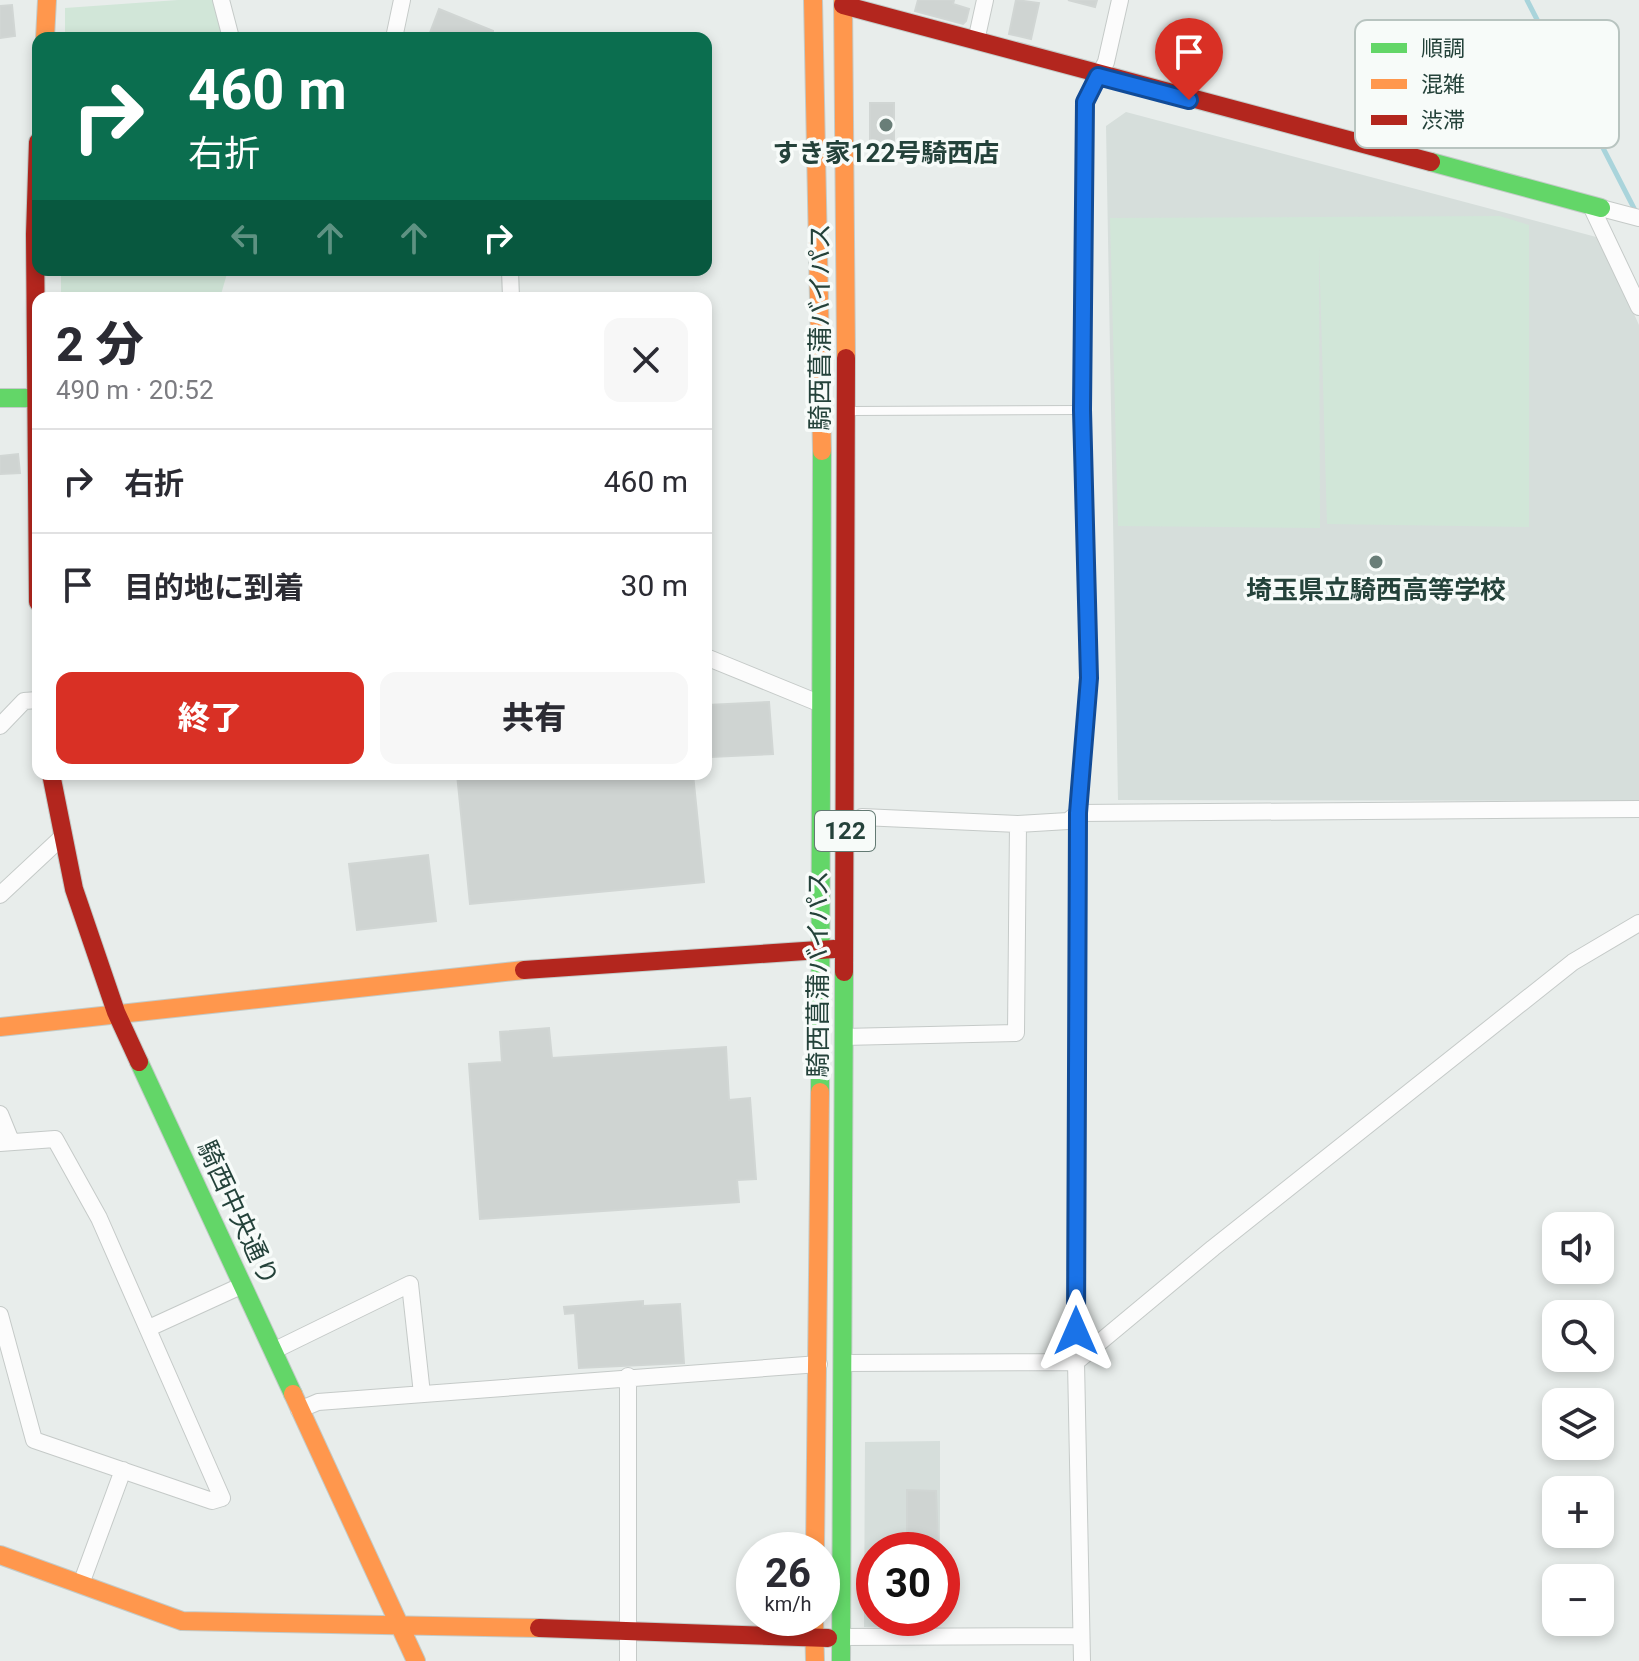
<!DOCTYPE html>
<html lang="ja">
<meta charset="utf-8">
<style>
body{margin:0;font-family:Roboto,"Noto Sans JP",sans-serif;background:#f7f7f7;color:#2b2b33;height:100vh;display:flex;flex-direction:column;font-size:30px;white-space:nowrap}
*{box-sizing:border-box;margin:0}
p{font-size:26px;color:#7c7c81}
.icon{flex:none;width:44px;height:44px;fill:none;stroke:currentColor;stroke-width:2;stroke-linecap:round;stroke-linejoin:round}
.map{position:relative;flex:1;overflow:hidden}
.drawer{position:absolute;left:32px;top:292px;width:680px;height:488px;display:flex;flex-direction:column;background:#fff;border-radius:16px;box-shadow:0 4px 12px #0003}
.drawer>*{flex:none}
.hud{position:absolute;left:32px;top:32px;width:680px;height:244px;border-radius:16px;box-shadow:0 4px 12px #0003;background:#0b6e4f;color:#fff;overflow:hidden}
.buttons{position:absolute;left:1542px;top:1212px;display:grid;gap:16px}
.buttons a{display:grid;place-items:center;width:72px;height:72px;border-radius:16px;background:#fff;box-shadow:0 4px 12px #0003;font-size:40px}
.speed{position:absolute;left:736px;top:1532px;display:flex;gap:16px;font-size:40px;font-weight:700;text-align:center}
.speed>*{display:grid;place-content:center;width:104px;height:104px;border-radius:50%;background:#fff;box-shadow:0 4px 12px #0003;line-height:1}
.speed small{font-size:20px;font-weight:400}
.speed .limit{border:12px solid #d22;background:#fff;color:#111}
.pin{position:absolute;display:grid;place-items:center;width:68px;height:68px;color:#fff;margin:-82px -34px;border-radius:50% 50% 50% 0;rotate:-45deg;box-shadow:0 0 8px #0007}
.pin .icon{rotate:45deg}
.me{position:absolute;width:88px;margin:-44px;rotate:0deg;stroke-linejoin:round;filter:drop-shadow(0 0 6px #0008)}
.turn{display:flex;align-items:center;gap:28px;height:168px;padding:0 24px;font-size:36px}
.turn .icon{width:104px;height:104px;stroke-width:2.5}
.turn b{display:block;font-size:56px;line-height:68px}
.lanes{display:flex;align-items:center;height:76px;padding:0 24px;background:#0003;justify-content:center;gap:40px;direction:ltr}
.lanes .off{opacity:.35}
.round{display:grid;place-items:center;flex:none;width:84px;height:84px;border-radius:16px;background:#f7f7f7}
.summary{display:flex;align-items:center;justify-content:space-between;height:136px;padding:0 24px}
h1{font-size:48px;font-weight:800;line-height:60px}
.button{display:flex;gap:16px;margin-top:auto;padding:16px 24px}
.button a{flex:1;height:92px;border-radius:16px;background:#d93025;color:#fff;font-size:32px;font-weight:800;line-height:92px;text-align:center}
.button a+a{background:#f7f7f7;color:#2b2b33}
ul{padding:0;list-style:none}
li{display:flex;align-items:center;gap:24px;height:104px;padding:0 24px;border-top:2px solid #e1e1e2}
li div{flex:1}
li b{display:block;font-size:30px}
li em{font-style:normal}
.map>svg:first-child{display:block}
.built{fill:#d6dedb}
.green{fill:#d1e6d8}
.lines{fill:none;stroke-linecap:round;stroke-linejoin:round}
.stream{stroke:#a9d4db;stroke-width:5}
.building{fill:#cfd4d2;stroke:#d1d6d4;stroke-width:2}
.lane-casing{stroke:#c5cac8;stroke-width:10}
.street-casing{stroke:#c5cac8;stroke-width:18}
.fast-casing{stroke:#c3cbc8;stroke-width:20}
.slow-casing{stroke:#c3cbc8;stroke-width:20}
.jam-casing{stroke:#c3cbc8;stroke-width:20}
.lane{stroke:#fcfcfc;stroke-width:8}
.street{stroke:#fcfcfc;stroke-width:16}
.fast{stroke:#63d668;stroke-width:18}
.slow{stroke:#ff974d;stroke-width:18}
.jam{stroke:#b3261e;stroke-width:18}
.route-casing{stroke:#114b97;stroke-width:20}
.route{stroke:#1a73e8;stroke-width:14}
.poi-dot{fill:#697e78;stroke:#f7fbf9;stroke-width:3}
.labels{text-anchor:middle;dominant-baseline:central;stroke-width:7;stroke-linejoin:round;paint-order:stroke}
.shield{fill:#f7fbf9;stroke:#637a73;stroke-width:2}
.shield-label{font-size:24px;font-weight:bold;fill:#24423a}
.poi-label{font-size:26px;font-weight:bold;fill:#24423a;stroke:#f7fbf9}
.street-label{font-size:26px;fill:#24423a;stroke:#f7fbf9}
.key{fill:#f7fbf9;stroke:#b8c4c0;stroke-width:2}
.key-label{font-size:22px;fill:#24423a}
</style>
<div class="map">
<svg width="1639" height="1661" viewBox="0 0 1639 1661">
<rect width="100%" height="100%" fill="#e8edeb"/>
<!-- built -->
<path class="built" d="M1126 112 1600 238 1639 325V801L1118 800 1106 126Z
M940 1441V1550H874V1618H940V1626L864 1627 865 1442Z"/>
<!-- green -->
<path class="green" d="M178 0H213L222 38H65V8Z
M1500 216 1529 225V527L1327 524 1319 245 1320 528 1118 526 1110 218Z
M61 270H228L220 298H61Z"/>
<g class="lines">
<!-- stream -->
<path class="stream" d="M1527 0 1637 214"/>
</g>
<!-- building -->
<path class="building" d="M918 0H954L953 4 969 9 966 21 963 24 915 11Z
M1016 0 1039 3 1031 39 1009 34Z
M1068 0H1097L1095 7Z
M12 5 15 36 0 38V6Z
M439 9 493 31 492 38H428Z
M870 103H894V152H870Z
M18 454 20 473 0 474V456Z
M769 702 773 754 711 757 708 705Z
M457 774H693L704 882 470 904Z
M428 855 436 921 357 930 349 864Z
M549 1028 552 1058 726 1047 729 1100 750 1098 756 1179 737 1180 739 1202 480 1219 469 1064 502 1062 500 1032Z
M643 1301V1306L680 1304 684 1363 579 1368 575 1313 565 1314 564 1307Z
M907 1490 936 1491 938 1544H907Z
M762 1541 786 1542V1550H793H762Z"/>
<g class="lines">
<!-- lane casing -->
<g class="lane-casing">
<path id="lane" d="M851 411 1081 410"/>
</g>
<!-- street casing -->
<g class="street-casing">
<path id="street" d="M221 0 231 38
M394 38 402 0
M976 41 985 0
M1591 206 1639 307
M1601 208 1639 218
M510 270 511 298
M706 657 821 704
M0 726 24 701 38 700
M862 817 1018 824 1068 821 1078 813 1639 809
M0 895 61 838
M843 1037 1016 1033 1018 824
M0 1114 11 1141
M0 1143 55 1139 99 1218 222 1498 212 1501 34 1440 0 1315
M149 1328 243 1285
M273 1351 410 1284 422 1394
M844 1363 1076 1362 1213 1248 1573 962 1639 923
M299 1410 318 1402 819 1364
M81 1584 123 1470
M841 1637 1081 1636
M628 1661V1376
M1082 1661 1076 1362 1078 813 1089 678 1082 410 1085 102 1106 62 1120 0"/>
</g>
<!-- fast casing -->
<g class="fast-casing">
<path id="fast" d="M1431 162 1601 208
M0 398H37
M139 1062 293 1394
M820 1092 822 451
M841 1661 844 972"/>
</g>
<!-- slow casing -->
<g class="slow-casing">
<path id="slow" d="M813 0 822 451
M843 0 846 358
M45 38 47 0
M0 1027 524 970
M293 1394 416 1661
M815 1550 820 1092
M0 1555 182 1621 539 1628
M814 1618 815 1661"/>
</g>
<!-- jam casing -->
<g class="jam-casing">
<path id="jam" d="M843 5 1431 162
M38 142 35 234 38 602
M51 774 74 889 116 1012 139 1062
M524 970 834 949
M844 972 846 358
M539 1628 828 1638"/>
</g>
<!-- lane -->
<use href="#lane" class="lane"/>
<!-- street -->
<use href="#street" class="street"/>
<!-- fast -->
<use href="#fast" class="fast"/>
<!-- slow -->
<use href="#slow" class="slow"/>
<!-- jam -->
<use href="#jam" class="jam"/>
</g>
<g class="lines">
<!-- route casing -->
<g class="route-casing">
<path id="route" d="M1076 1331 1078 813 1089 678 1082 410 1085 102 1098 76 1189 100"/>
</g>
<!-- route -->
<use href="#route" class="route"/>
</g>
<!-- markers -->
<g class="poi-dot">
<circle cx="886" cy="125" r="8"/>
<circle cx="1376" cy="562" r="8"/>
</g>
<g class="labels">
<!-- shield labels -->
<rect class="shield" x="815" y="811" width="60" height="40" rx="6"/>
<g class="shield-label">
<text x="845" y="831">122</text>
</g>
<!-- poi labels -->
<g class="poi-label">
<text x="886" y="153">すき家122号騎西店</text>
<text x="1376" y="590">埼玉県立騎西高等学校</text>
</g>
<!-- street labels -->
<g class="street-label">
<text transform="translate(820 327) rotate(-90)">騎西菖蒲バイパス</text>
<text transform="translate(818 974) rotate(-90)">騎西菖蒲バイパス</text>
<text transform="translate(238 1213) rotate(65)">騎西中央通り</text>
</g>
</g>
<!-- legend -->
<rect x="1355" y="20" width="264" height="128" rx="12" class="key"/>
<rect x="1371" y="43" width="36" height="10" fill="#63d668"/>
<rect x="1371" y="79" width="36" height="10" fill="#ff974d"/>
<rect x="1371" y="115" width="36" height="10" fill="#b3261e"/>
<g class="key-label">
<text x="1421" y="56">順調</text>
<text x="1421" y="92">混雑</text>
<text x="1421" y="128">渋滞</text>
</g>
</svg>
<div class="buttons">
<a><svg class="icon" aria-label="sound" viewBox="0 0 24 24"><path d="M4 9h4l5-4v14l-5-4H4zM17 9q2 3 0 6"/></svg></a>
<a><svg class="icon" aria-label="search" viewBox="0 0 24 24"><circle cx="10" cy="10" r="6"/><path d="M15 15l6 6"/></svg></a>
<a><svg class="icon" aria-label="layers" viewBox="0 0 24 24"><path d="M12 4l9 5-9 5-9-5zM3 14l9 5 9-5"/></svg></a>
<a>+</a>
<a>−</a>
</div>
<div class="speed"><div>26<small>km/h</small></div><div class="limit">30</div></div>
<div class="pin" style="left:1189px;top:100px;background:#d93025"><svg class="icon" aria-label="arrive" viewBox="0 0 24 24"><path d="M6 21V4h12l-3 4 3 4H6"/></svg></div>
<svg class="me" style="left:1076px;top:1331px" viewBox="-20 -20 40 40"><path d="M0-17L14 15 0 8-14 15z" fill="#1a73e8" stroke="#fff" stroke-width="4"/></svg>
<div class="hud">
<div class="turn"><svg class="icon" aria-label="right" viewBox="0 0 24 24"><path d="M7 20v-9h11M14 6l5 5-5 5"/></svg><div><b>460 m</b>右折</div></div>
<div class="lanes"><svg class="icon off" aria-label="left" viewBox="0 0 24 24"><path d="M17 20v-9H6M10 6l-5 5 5 5"/></svg><svg class="icon off" aria-label="ahead" viewBox="0 0 24 24"><path d="M12 20V5M6 11l6-6 6 6"/></svg><svg class="icon off" aria-label="ahead" viewBox="0 0 24 24"><path d="M12 20V5M6 11l6-6 6 6"/></svg><svg class="icon" aria-label="right" viewBox="0 0 24 24"><path d="M7 20v-9h11M14 6l5 5-5 5"/></svg></div>
</div>
<section class="drawer">
<div class="summary"><div><h1>2 分</h1><p>490 m · 20:52</p></div><a class="round"><svg class="icon" aria-label="close" viewBox="0 0 24 24"><path d="M6 6l12 12M18 6L6 18"/></svg></a></div>
<ul>
<li><svg class="icon" aria-label="right" viewBox="0 0 24 24"><path d="M7 20v-9h11M14 6l5 5-5 5"/></svg><div><b>右折</b></div><em>460 m</em></li>
<li><svg class="icon" aria-label="arrive" viewBox="0 0 24 24"><path d="M6 21V4h12l-3 4 3 4H6"/></svg><div><b>目的地に到着</b></div><em>30 m</em></li>
</ul>
<div class="button"><a>終了</a><a>共有</a></div>
</section>
</div>
